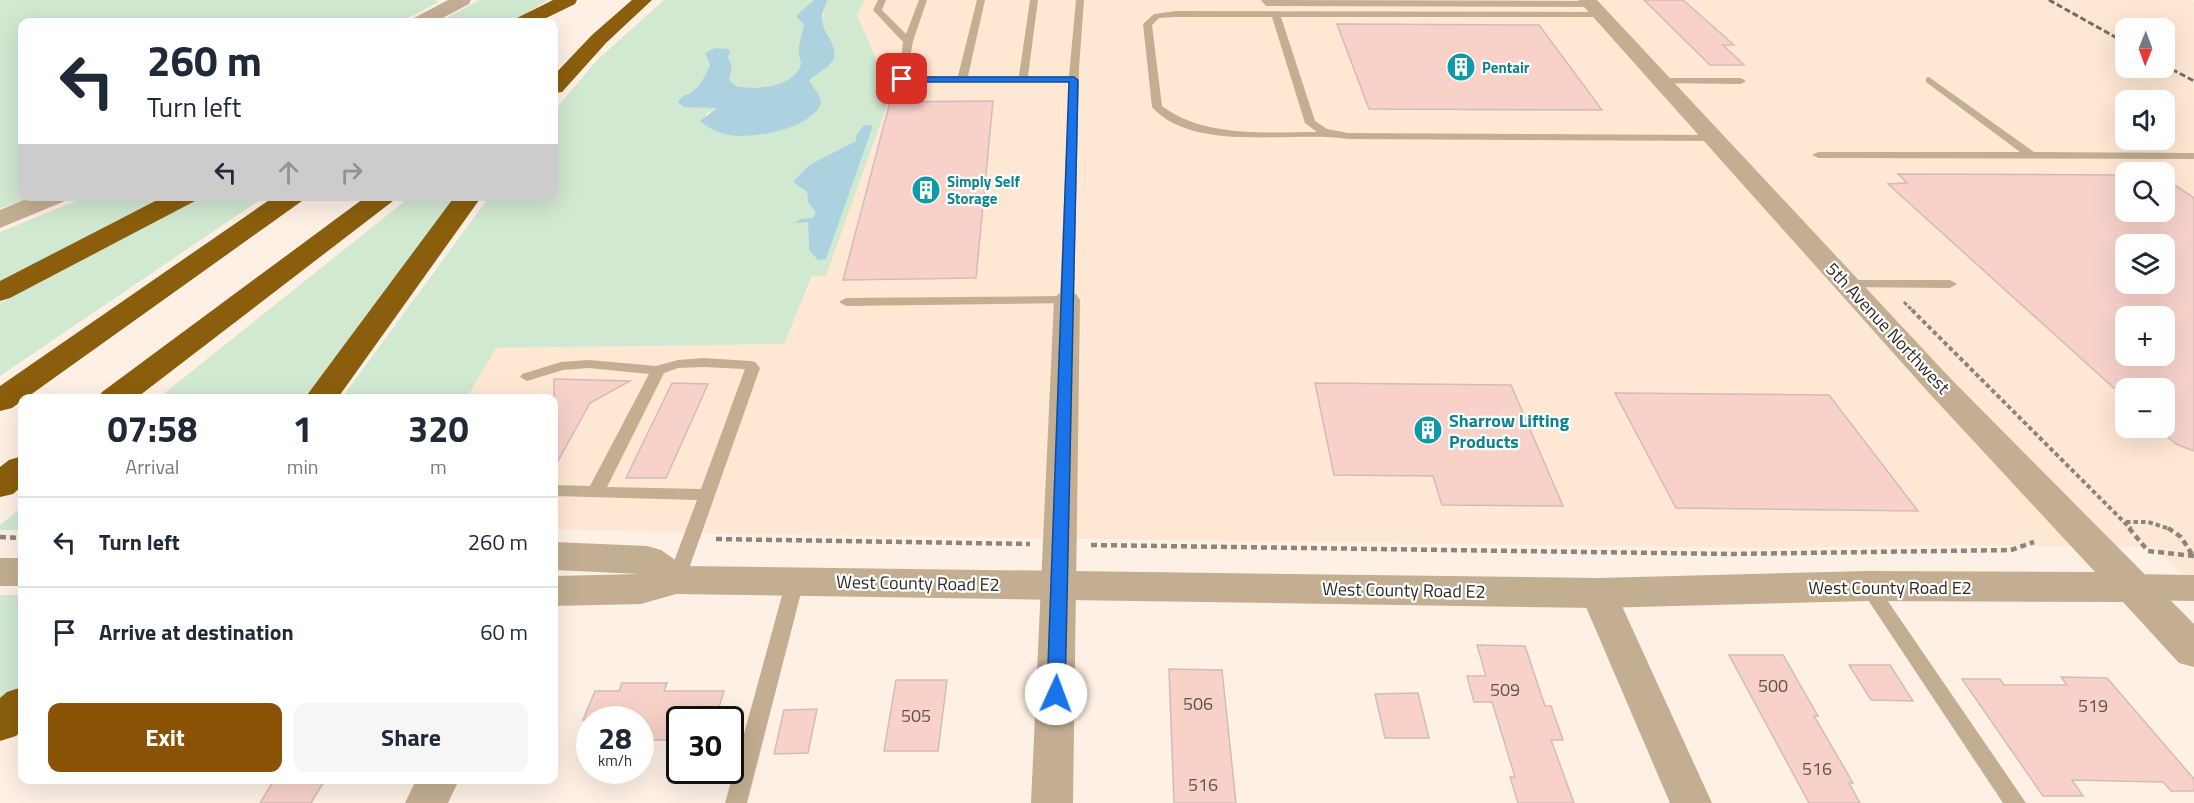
<!DOCTYPE html>
<meta charset="utf-8">
<style>
body{margin:0;font-family:"Titillium Web",sans-serif;background:#f6f6f7;color:#1f2937;height:100vh;display:flex;flex-direction:column;font-size:22px;white-space:nowrap}
*{box-sizing:border-box;margin:0}
p{font-size:20px;color:#747a83}
.icon{flex:none;width:33px;height:33px;fill:none;stroke:currentColor;stroke-width:2;stroke-linecap:round;stroke-linejoin:round}
.map{position:relative;flex:1;overflow:hidden}
.side{position:absolute;left:18px;top:394px;width:540px;height:390px;display:flex;flex-direction:column;background:#fff;border-radius:12px;box-shadow:0 6px 24px #0002}
.side>*{flex:none}
.hud{position:absolute;left:18px;top:18px;width:540px;height:183px;border-radius:12px;box-shadow:0 6px 24px #0002;background:#fff;color:#1f2937;overflow:hidden}
.needle{width:39px;rotate:181deg}
.fabs{position:absolute;left:2115px;top:18px;display:grid;gap:12px}
.fabs a{display:grid;place-items:center;width:60px;height:60px;border-radius:12px;background:#fff;box-shadow:0 6px 24px #0002;font-size:30px}
.speed{position:absolute;left:576px;top:706px;display:flex;gap:12px;font-size:30px;font-weight:700;text-align:center}
.speed>*{display:grid;place-content:center;width:78px;height:78px;border-radius:50%;background:#fff;box-shadow:0 6px 24px #0002;line-height:1}
.speed small{font-size:15px;font-weight:400}
.speed .limit{border:3px solid #111;border-radius:9px;background:#fff;color:#111}
.pin{position:absolute;display:grid;place-items:center;width:51px;height:51px;color:#fff;margin:-26px;border-radius:12px;box-shadow:0 3px 9px #0006}
.me{position:absolute;width:66px;margin:-33px;rotate:2deg;stroke-linejoin:round;filter:drop-shadow(0 0 4px #0008)}
.turn{display:flex;align-items:center;gap:21px;height:126px;padding:0 30px;font-size:27px}
.turn .icon{width:78px;height:78px;stroke-width:2.5}
.turn b{display:block;font-size:42px;line-height:51px}
.lanes{display:flex;align-items:center;height:57px;padding:0 30px;background:#0003;justify-content:center;gap:30px;direction:ltr}
.lanes .off{opacity:.35}
.eta{display:flex;justify-content:space-evenly;align-items:center;height:102px;text-align:center}
.eta b{font-size:36px;font-weight:700;line-height:42px}
.cta{display:flex;gap:12px;margin-top:auto;padding:12px 30px}
.cta a{flex:1;height:69px;border-radius:12px;background:#8a5205;color:#fff;font-size:24px;font-weight:700;line-height:69px;text-align:center}
.cta a+a{background:#f6f6f7;color:#1f2937}
ul{padding:0;list-style:none}
li{display:flex;align-items:center;gap:18px;height:90px;padding:0 30px;border-top:2px solid #e0e1e3}
li div{flex:1}
li b{display:block;font-size:22px}
li em{font-style:normal}
.map>svg:first-child{display:block}
.built{fill:#fee7d3;fill-rule:evenodd}
.green{fill:#d1e8d1;fill-rule:evenodd}
.water{fill:#acd2e0}
.building{fill:#f8d2c9;stroke:#d3bcb7;stroke-width:1.5;fill-rule:evenodd}
.lines{fill:none;stroke-linecap:round;stroke-linejoin:round}
.path-far2{stroke:#8e847c;stroke-width:3;stroke-dasharray:4 2;stroke-linecap:butt}
.path-far1{stroke:#8e847c;stroke-width:4;stroke-dasharray:4.5 3;stroke-linecap:butt}
.path{stroke:#8e847c;stroke-width:4.5;stroke-dasharray:6 4;stroke-linecap:butt}
.service{fill:#c3ae91;fill-rule:evenodd}
.minor{fill:#c3ae91;fill-rule:evenodd}
.tertiary{fill:#c3ae91;fill-rule:evenodd}
.motorway{fill:#8a5e0c;fill-rule:evenodd}
.rail{stroke:#756c65;stroke-width:3;stroke-dasharray:6 3;stroke-linecap:butt}
.route{fill:#1a73e8;stroke:#114b97;stroke-width:1.5}
.labels{text-anchor:middle;dominant-baseline:central;stroke-width:4.5;stroke-linejoin:round;paint-order:stroke}
.far-culture-label{font-size:15px;font-weight:bold;fill:#0d838f;stroke:#fff;text-anchor:start}
.street-label{font-size:18px;fill:#2f2924;stroke:#fff}
.culture-label{font-size:18px;font-weight:bold;fill:#0d838f;stroke:#fff;text-anchor:start}
.near-number-label{font-size:18px;fill:#61534d}
</style>
<div class="map">
<svg width="2194" height="803" viewBox="0 0 2194 803">
<rect width="100%" height="100%" fill="#fef0e4"/>
<!-- built -->
<path class="built" d="M865 0H2189L2194 2V586L2154 547 1960 545 1761 548 723 534 554 529V399H466L496 348 784 344 891 93 857 15ZM2126 28H2164V68H2126ZM2126 100H2164V140H2126ZM2126 172H2164V212H2126ZM2126 244H2164V284H2126ZM2126 316H2164V356H2126ZM2126 388H2164V428H2126Z"/>
<!-- green -->
<path class="green" d="M0 0H438L437 3 400 22H22V196L30 197 0 209Z
M479 0H548L512 22H439Z
M664 0H814L797 17 804 25C802 34 798 44 799 53 799 58 802 62 800 67 790 88 755 90 736 86L729 80 732 66 728 57 705 53 710 65C705 76 700 87 690 93 684 96 681 96 678 102L717 108 706 114 705 125C744 145 775 134 813 116L809 81 812 77C818 51 820 24 827 0H865L857 15 891 93 826 276H812L784 344 496 348 466 399H341L489 197 554 196V111L597 60ZM856 141 809 250 808 222 816 213 808 202 807 192 793 182 809 165Z
M86 197H177L0 287V232Z
M202 197H264L0 376V303Z
M410 197H460L303 399H157Z
M22 507V530H0V525Z
M0 595H22V687L0 705Z"/>
<!-- water -->
<path class="water" d="M814 0H827C826 6 822 12 822 18 821 33 843 49 831 63 825 71 815 73 809 81L820 97 821 103C813 129 748 141 725 134 716 132 707 127 700 121L717 108 684 107 678 102C681 96 684 96 690 93 700 87 705 76 710 65L705 53 715 48 728 49 730 52 728 57 732 66 729 80 736 86C755 90 790 88 800 67 802 62 799 58 799 53 798 44 802 34 804 25L796 16Z
M864 125H871L872 128 826 259 818 260 809 250 808 222 795 223 801 219 812 218 816 213 808 202 807 192 793 182 809 165 856 141V136Z"/>
<!-- building -->
<path class="building" d="M1644 0H1683L1734 45H1723L1744 65H1710Z
M1337 24 1539 25 1602 110 1369 109Z
M993 101 976 278 843 280 890 102Z
M1898 174 2126 175V212H2164V178L2194 198V451L2176 444 2157 428H2164V388H2126V399L1888 184 1907 183ZM2126 244H2164V284H2126ZM2126 316H2164V356H2126Z
M554 379 630 381 590 403 554 468Z
M672 383 708 384 666 478H626Z
M1315 383 1511 385 1563 506 1442 505 1433 476 1334 475Z
M1615 393 1829 395 1918 511 1676 508Z
M1477 645 1525 646 1545 706H1551L1563 740H1551L1574 803H1518L1510 777H1515L1492 702H1474L1467 676H1486Z
M1729 655H1783L1818 716H1814L1853 783H1849L1860 803H1809Z
M1849 665H1890L1913 701 1871 700Z
M1169 669 1222 670 1236 803H1174Z
M2061 677 2107 678 2194 779V791H2171L2163 782 2072 780 2083 796H2043L1962 679H2000L2004 685H2067Z
M896 680H947L938 751H884Z
M622 683H667L664 691H724L715 720H680V740H640V720H583L595 691H619Z
M1418 693 1429 738H1385L1375 694Z
M817 709 808 753 774 754 784 710Z
M274 780H325L311 803H260Z"/>
<g class="lines">
<!-- path-far2 -->
<path class="path-far2" d="M1904 302 1913 311"/>
<!-- path-far1 -->
<path class="path-far1" d="M1912 310 2131 529
M2126 522H2148L2170 529"/>
<!-- path -->
<path class="path" d="M2129 528 2148 551 2194 556
M2168 528 2181 537 2193 556
M0 537 22 538
M716 539 1030 544
M1091 545 1730 554 2011 550 2034 542"/>
<!-- service -->
<path class="service" d="M878 0H886L882 10 906 34 919 0H927L913 41 907 76H958L977 0H985L968 76H1019L1030 0H1038L1028 76H1069L1076 0H1084L1079 68 1074 300 1072 303 846 306 839 302 846 298 1060 296 1069 82 899 81 903 42 873 10Z
M1261 0 1591 1 1595 4 1591 7 1266 6Z
M1176 11 1601 12 1605 15 1604 17H1281L1315 121 1327 129 1348 133 1714 135 1719 138 1714 141 1348 139C1294 130 1194 154 1152 107L1143 24 1154 14ZM1176 17H1272L1305 123 1317 132C1267 132 1204 138 1162 106L1152 25 1159 18Z
M1929 77 2034 152 2194 153V159L1818 158 1812 155 1818 152H2020L1926 82V78Z
M1661 78H1741L1746 81 1741 84 1658 83 1656 81Z
M1847 280H1950L1957 284 1950 288 1842 287 1840 284 1842 281Z
M703 358 750 361 755 362 760 368 685 580 682 585 676 587 670 585 667 580 697 500 554 496V485L590 486 649 374 589 368 563 370 527 381 520 377 522 374 561 362 589 360 656 366 678 360ZM703 367 745 369 701 489 607 487 664 373 678 368Z
M795 574 801 576 804 581 747 803H725L786 581 789 576Z
M1868 579 1874 581 2026 803H2003L1862 591 1859 586 1862 581Z"/>
<!-- minor -->
<path class="minor" d="M1067 292 1076 294 1080 300 1073 803H1031L1054 300 1058 294Z
M2132 574 2194 575V601L2132 600 2119 596 2114 587 2119 578Z
M1598 580 1611 584 1616 593 1712 803H1670L1580 593 1585 584Z
M416 780H459L448 803H405Z"/>
<!-- tertiary -->
<path class="tertiary" d="M448 0H471L469 4 435 22H411L414 18Z
M1578 0H1597L1951 379 2194 624V667L2179 663 2123 602 1868 601 1598 608 676 594 641 604 554 606V576L640 574 554 570V542L647 546 661 550 684 566 1598 578 1868 571 2095 572 1929 393Z
M33 196H69L65 201 0 228V210Z
M0 558H22V586H0Z"/>
<!-- motorway -->
<path class="motorway" d="M553 0H577L575 4 538 22H514L517 18Z
M632 0H652L606 43 562 92 554 93V75L592 35Z
M165 196H199L195 201 10 298 0 301V281Z
M275 196H306L302 201 12 408 0 411V386Z
M367 196H397L393 201 135 399H98L102 392Z
M455 196H482L337 399H304Z
M22 456V486L13 494 0 497V467L9 460Z
M22 687V730L16 736 0 741V698L7 692Z"/>
<!-- rail -->
<path class="rail" d="M2049 0 2126 43
M2164 65 2194 81"/>
</g>
<!-- route -->
<path class="route" d="M898 77H1074L1078 80 1065 694 1062 699 1056 701 1049 699 1047 694 1069 82H902L898 81Z"/>
<!-- icons -->
<defs>
<g id="building-disc" transform="scale(1.5)"><circle r="9.5" fill="#0f9aa8" stroke="#fff"/><path d="M-4-6H4V6H1V3H-1V6H-4ZM-2.5-4.3h1.7v1.8h-1.7ZM.8-4.3h1.7v1.8H.8ZM-2.5-1h1.7V.8h-1.7ZM.8-1h1.7V.8H.8Z" fill="#fff"/></g>
</defs>
<g fill-rule="evenodd">
<use href="#building-disc" x="1461" y="67"/>
<use href="#building-disc" x="926" y="190"/>
<use href="#building-disc" x="1428" y="430"/>
</g>
<g class="labels">
<!-- far-culture labels -->
<g class="far-culture-label">
<text x="1482" y="67">Pentair</text>
<text x="947" y="181">Simply Self<tspan x="947" dy="17">Storage</tspan></text>
</g>
<!-- street labels -->
<g class="street-label">
<text transform="translate(1888 328) rotate(47)">5th Avenue Northwest</text>
<text transform="translate(918 583) rotate(1)">West County Road E2</text>
<text x="1890" y="587">West County Road E2</text>
<text transform="translate(1404 590) rotate(1)">West County Road E2</text>
</g>
<!-- culture labels -->
<g class="culture-label">
<text x="1449" y="420">Sharrow Lifting<tspan x="1449" dy="21">Products</tspan></text>
</g>
<!-- near-number labels -->
<g class="near-number-label">
<text x="1773" y="685">500</text>
<text x="1505" y="689">509</text>
<text x="1198" y="703">506</text>
<text x="2093" y="705">519</text>
<text x="916" y="715">505</text>
<text x="1817" y="768">516</text>
<text x="1203" y="784">516</text>
</g>
</g>
</svg>
<div class="fabs">
<a><svg class="needle" viewBox="-14 -14 28 28"><path d="M0-13l5 13h-10z" fill="#e53935"/><path d="M0 13l5-13h-10z" fill="#747a83"/></svg></a>
<a><svg class="icon" aria-label="sound" viewBox="0 0 24 24"><path d="M4 9h4l5-4v14l-5-4H4zM17 9q2 3 0 6"/></svg></a>
<a><svg class="icon" aria-label="search" viewBox="0 0 24 24"><circle cx="10" cy="10" r="6"/><path d="M15 15l6 6"/></svg></a>
<a><svg class="icon" aria-label="layers" viewBox="0 0 24 24"><path d="M12 4l9 5-9 5-9-5zM3 14l9 5 9-5"/></svg></a>
<a>+</a>
<a>−</a>
</div>
<div class="speed"><div>28<small>km/h</small></div><div class="limit">30</div></div>
<div class="pin" style="left:902px;top:79px;background:#d93025"><svg class="icon" aria-label="arrive" viewBox="0 0 24 24"><path d="M6 21V4h12l-3 4 3 4H6"/></svg></div>
<svg class="me" style="left:1056px;top:694px" viewBox="-20 -20 40 40"><circle r="19" fill="#fff"/><path d="M0-13L10 11 0 6-10 11z" fill="#1a73e8"/></svg>
<div class="hud">
<div class="turn"><svg class="icon" aria-label="left" viewBox="0 0 24 24"><path d="M17 20v-9H6M10 6l-5 5 5 5"/></svg><div><b>260 m</b>Turn left</div></div>
<div class="lanes"><svg class="icon" aria-label="left" viewBox="0 0 24 24"><path d="M17 20v-9H6M10 6l-5 5 5 5"/></svg><svg class="icon off" aria-label="ahead" viewBox="0 0 24 24"><path d="M12 20V5M6 11l6-6 6 6"/></svg><svg class="icon off" aria-label="right" viewBox="0 0 24 24"><path d="M7 20v-9h11M14 6l5 5-5 5"/></svg></div>
</div>
<section class="side">
<div class="eta">
<div><b>07:58</b><p>Arrival</p></div>
<div><b>1</b><p>min</p></div>
<div><b>320</b><p>m</p></div>
</div>
<ul>
<li><svg class="icon" aria-label="left" viewBox="0 0 24 24"><path d="M17 20v-9H6M10 6l-5 5 5 5"/></svg><div><b>Turn left</b></div><em>260 m</em></li>
<li><svg class="icon" aria-label="arrive" viewBox="0 0 24 24"><path d="M6 21V4h12l-3 4 3 4H6"/></svg><div><b>Arrive at destination</b></div><em>60 m</em></li>
</ul>
<div class="cta"><a>Exit</a><a>Share</a></div>
</section>
</div>
